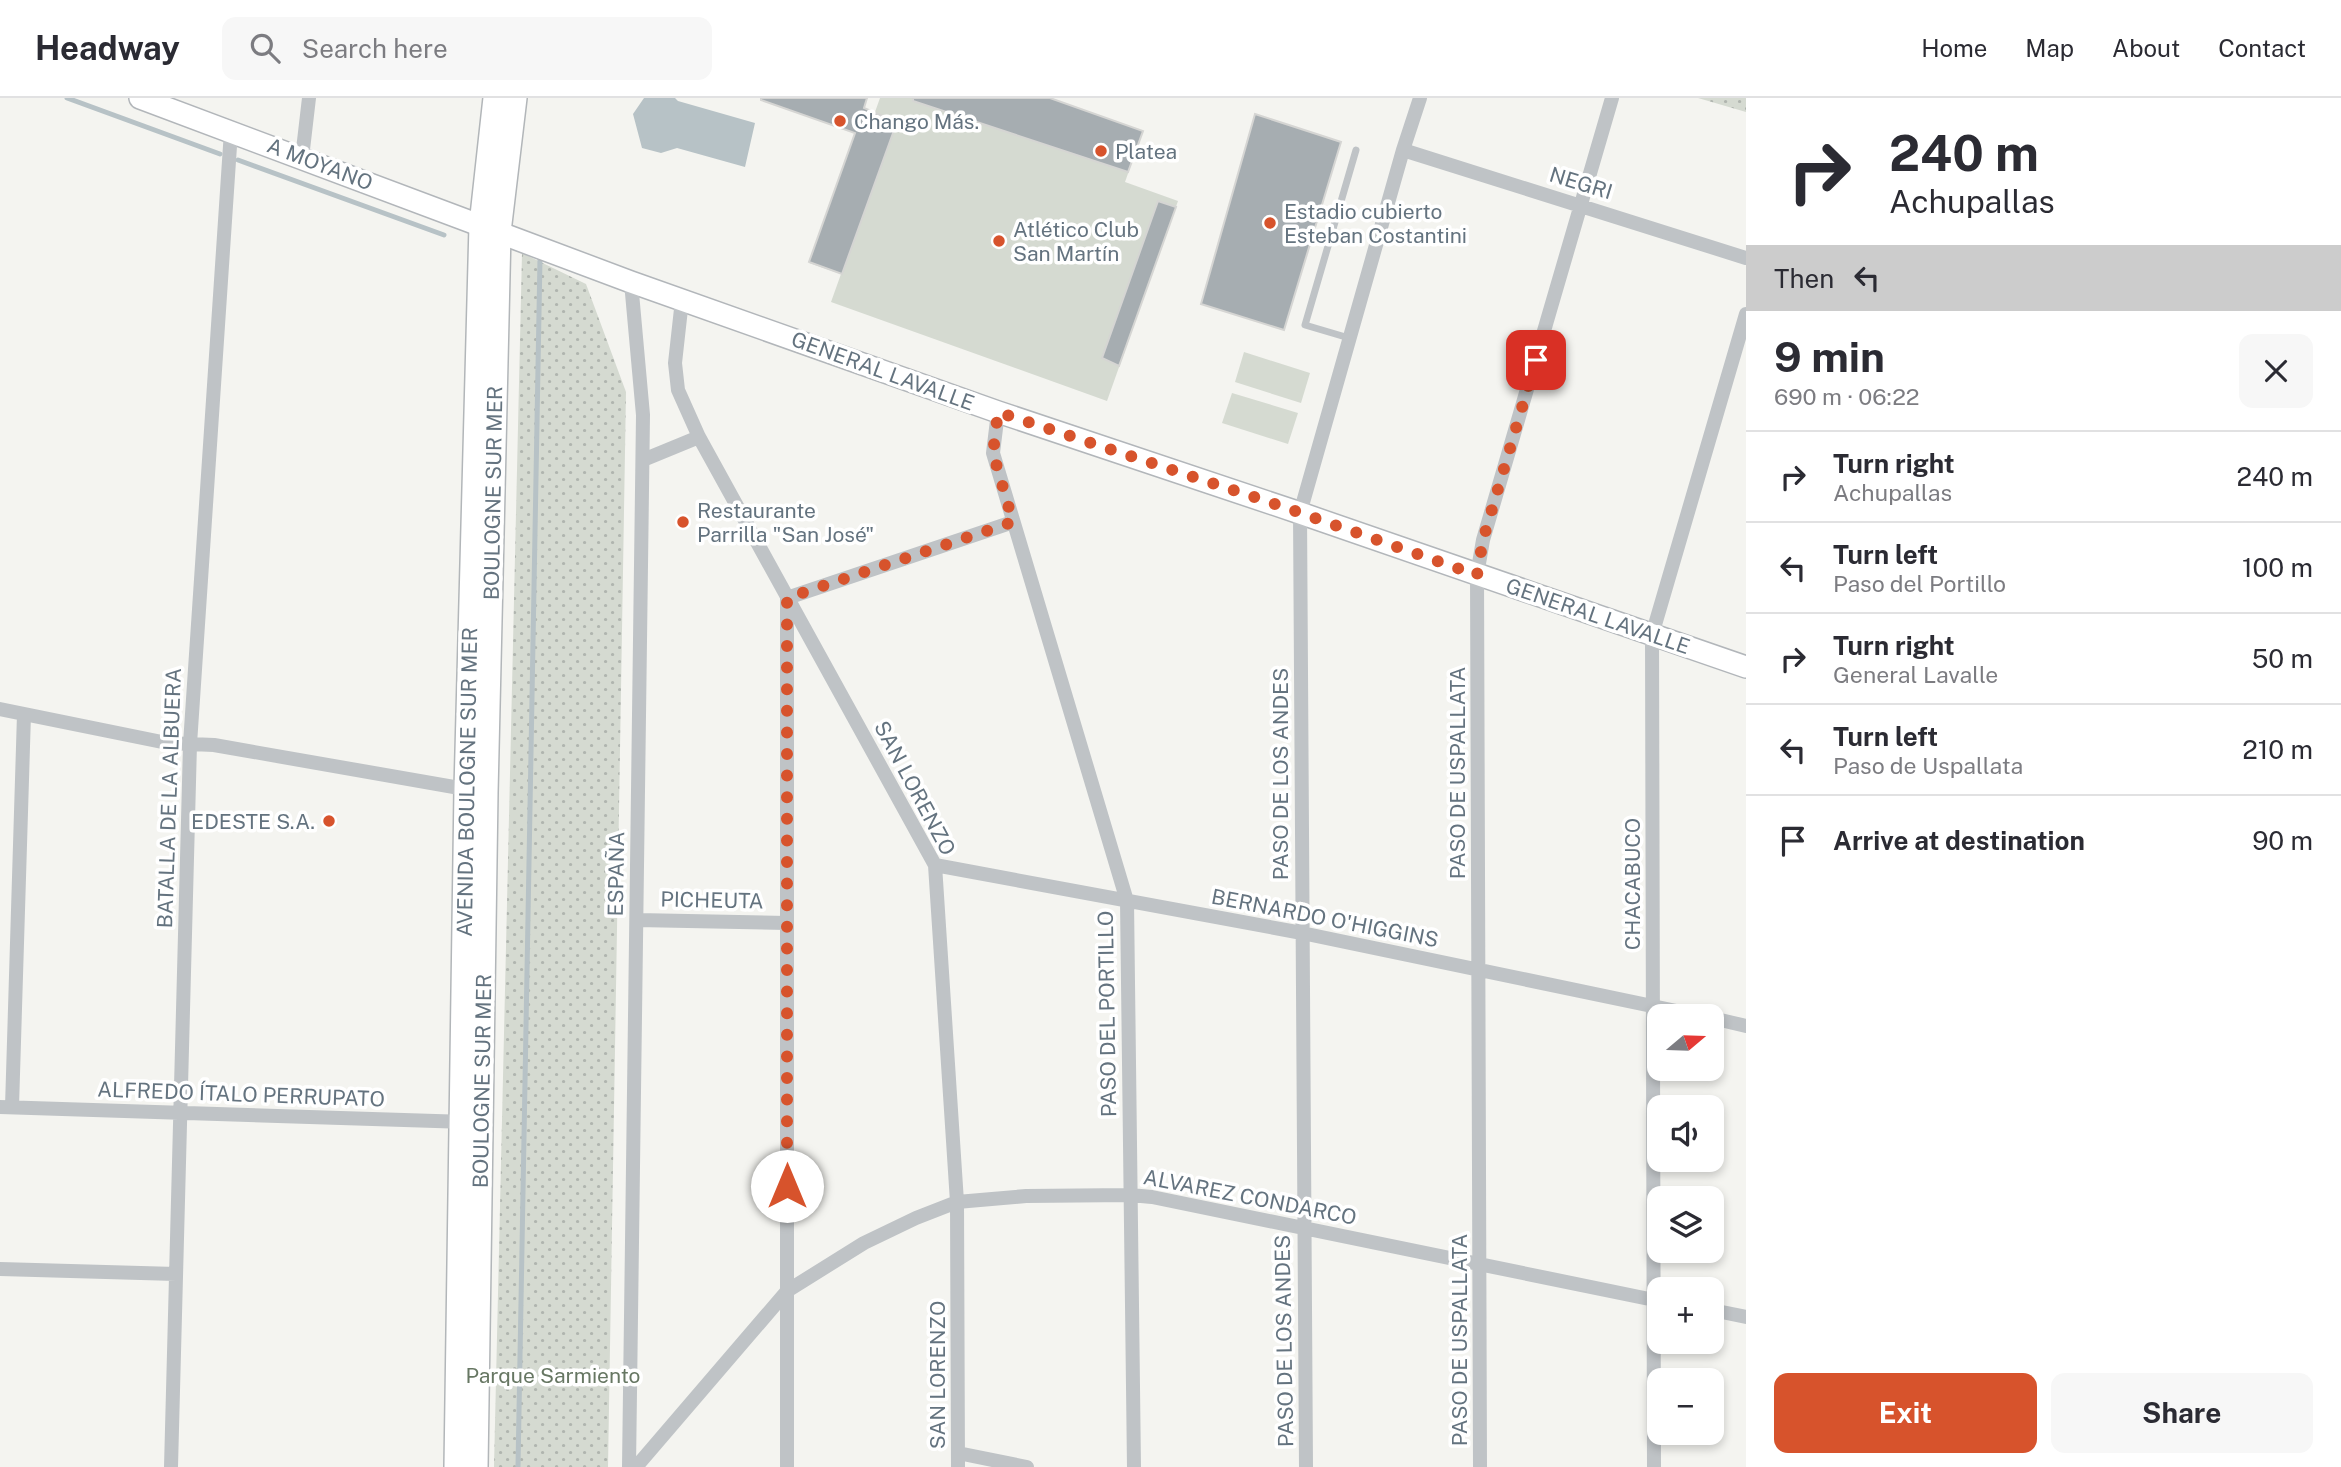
<!DOCTYPE html>
<meta charset="utf-8">
<style>
body{margin:0;font-family:"Public Sans",sans-serif;background:#f7f7f7;color:#2b2b33;height:100vh;display:flex;flex-direction:column;font-size:26px;white-space:nowrap}
*{box-sizing:border-box;margin:0}
p{font-size:23px;color:#7c7c81}
.icon{flex:none;width:38px;height:38px;fill:none;stroke:currentColor;stroke-width:2;stroke-linecap:round;stroke-linejoin:round}
.map{position:relative;flex:1;overflow:hidden}
.drawer{display:flex;flex-direction:column;background:#fff;width:595px}
.drawer>*{flex:none}
.guide{background:#fff;color:#2b2b33;overflow:hidden}
.needle{width:46px;rotate:71deg}
.fabs{position:absolute;left:1647px;top:906px;display:grid;gap:14px}
.fabs a{display:grid;place-items:center;width:77px;height:77px;border-radius:14px;background:#fff;box-shadow:0 4px 10px #0003;font-size:35px}
.pin{position:absolute;display:grid;place-items:center;width:60px;height:60px;color:#fff;margin:-30px;border-radius:14px;box-shadow:0 4px 10px #0006}
.me{position:absolute;width:77px;margin:-38px;rotate:0deg;stroke-linejoin:round;filter:drop-shadow(0 0 5px #0008)}
.turn{display:flex;align-items:center;gap:24px;height:147px;padding:0 28px;font-size:32px}
.turn .icon{width:91px;height:91px;stroke-width:2.5}
.turn b{display:block;font-size:49px;line-height:60px}
.then{display:flex;align-items:center;height:66px;padding:0 28px;background:#0003;gap:14px;font-size:26px}
.round{display:grid;place-items:center;flex:none;width:74px;height:74px;border-radius:14px;background:#f7f7f7}
.summary{display:flex;align-items:center;justify-content:space-between;height:119px;padding:0 28px}
h1{font-size:42px;font-weight:700;line-height:52px}
.action{display:flex;gap:14px;margin-top:auto;padding:14px 28px}
.action a{flex:1;height:80px;border-radius:14px;background:#d7532c;color:#fff;font-size:28px;font-weight:700;line-height:80px;text-align:center}
.action a+a{background:#f7f7f7;color:#2b2b33}
ul{padding:0;list-style:none}
li{display:flex;align-items:center;gap:21px;height:91px;padding:0 28px;border-top:2px solid #e1e1e2}
li div{flex:1}
li b{display:block;font-size:26px}
li em{font-style:normal}
header{display:flex;align-items:center;gap:42px;box-sizing:border-box;height:98px;padding:0 35px;background:#fff;border-bottom:2px solid #e1e1e2}
header strong{font-size:33px}
nav{display:flex;gap:38px;margin-inline-start:auto;font-size:24px}
.search{width:490px;height:63px;background:#f7f7f7;display:flex;align-items:center;gap:18px;box-sizing:border-box;padding:0 24px;border-radius:14px;color:#7c7c81;font-size:26px}
main{display:flex;flex:1;min-height:0}
.map>svg:first-child{display:block}
.park{fill:url(#park-dots)}
.pitch{fill:#d5dad1}
.water{fill:#b7c2c6}
.lines{fill:none;stroke-linecap:round;stroke-linejoin:round}
.stream{stroke:#b7c2c6;stroke-width:5}
.building{fill:#a6adb1;stroke:#d5d5d3;stroke-width:2}
.secondary-casing{stroke:#b2b6ba;stroke-width:24}
.primary-casing{stroke:#b2b6b9;stroke-width:26}
.lane{stroke:#bfc3c6;stroke-width:7}
.street{stroke:#bfc3c6;stroke-width:14}
.secondary{stroke:#fff;stroke-width:21}
.primary{stroke:#fff;stroke-width:23}
.route{stroke:#d7532c;stroke-width:12;stroke-dasharray:0 21.6}
.poi-dot{fill:#d7532c;stroke:#fff;stroke-width:2.5}
.labels{text-anchor:middle;dominant-baseline:central;stroke-width:7;stroke-linejoin:round;paint-order:stroke}
.poi-label{font-size:21px;fill:#64737f;stroke:#fff;text-anchor:start}
.street-label{font-size:21px;fill:#64737f;stroke:#fff}
.park-label{font-size:21px;fill:#677763;stroke:#fff}
</style>
<header>
<strong>Headway</strong>
<div class="search"><svg class="icon" aria-label="search" viewBox="0 0 24 24"><circle cx="10" cy="10" r="6"/><path d="M15 15l6 6"/></svg>Search here</div>
<nav><a>Home</a><a>Map</a><a>About</a><a>Contact</a></nav>
</header>
<main>
<div class="map">
<svg width="1746" height="1369" viewBox="0 0 1746 1369">
<defs>
<pattern id="park-dots" width="8" height="8" patternUnits="userSpaceOnUse" patternTransform="scale(1.75)"><rect width="8" height="8" fill="#d5dad1"/><path d="M2 2h.1M6 6h.1" fill="none" stroke="#b0b5af" stroke-width="1.8" stroke-linecap="round"/></pattern>
</defs>
<rect width="100%" height="100%" fill="#f4f4f0"/>
<!-- park -->
<path class="park" d="M1698 0H1746V14Z
M522 155 586 186 626 294 608 1369H494Z"/>
<!-- pitch -->
<path class="pitch" d="M880 0H1050L1143 33 1125 84 1178 103 1107 303 831 204 841 176 809 165 864 10 875 14Z
M1244 254 1310 275 1301 305 1235 284Z
M1232 295 1298 315 1288 346 1222 325Z"/>
<!-- water -->
<path class="water" d="M644 0H675L678 3 755 25 745 69 677 50 661 55 642 50 633 16Z"/>
<g class="lines">
<!-- stream -->
<path class="stream" d="M67 0 220 56
M238 62 444 137
M518 1369 540 160"/>
</g>
<!-- building -->
<path class="building" d="M761 0H867L864 10 897 24 842 176 809 164 855 35 761 2Z
M913 0H1050L1143 33 1128 74 913 3Z
M1255 16 1341 44 1284 232 1201 206Z
M1158 103 1176 109 1119 268 1102 260Z"/>
<g class="lines">
<!-- secondary casing -->
<g class="secondary-casing">
<path id="secondary" d="M140 0 631 184 998 314 1300 415 1746 569"/>
</g>
<!-- primary casing -->
<g class="primary-casing">
<path id="primary" d="M456 1369 466 691 481 127 495 0
M476 1369 486 695 499 134 515 0"/>
</g>
<!-- lane -->
<path class="lane" d="M1349 240 1305 227 1356 52"/>
<!-- street -->
<path class="street" d="M1403 52 1746 160
M302 60 309 0
M682 202 675 265 678 292 699 339 935 767 957 1104 958 1369
M998 314 993 355 1127 803 1134 1369
M643 362 699 339
M0 611 167 645 214 647 471 692
M935 767 1302 835 1705 919
M637 822 787 825
M1712 920 1746 928
M0 1009 467 1024
M12 1009 24 616
M0 1171 176 1176
M1712 1212 1746 1219
M958 1355 1027 1369
M171 1369 190 646 231 33
M629 1369 643 317 631 184
M636 1369 787 1193 864 1145 916 1120 957 1104 1026 1098 1130 1097 1152 1099 1659 1203
M787 1369V500L1013 424
M1306 1369 1300 415 1403 52 1420 0
M1480 1369 1477 477 1483 442 1612 0
M1654 1369 1652 537 1746 216"/>
<!-- secondary -->
<use href="#secondary" class="secondary"/>
<!-- primary -->
<use href="#primary" class="primary"/>
</g>
<g class="lines">
<!-- route -->
<path class="route" d="M787 1088V500L1013 424 993 355 998 314 1275 406 1477 477 1483 442 1536 262"/>
</g>
<!-- markers -->
<g class="poi-dot">
<circle cx="840" cy="23" r="7"/>
<circle cx="1101" cy="53" r="7"/>
<circle cx="1270" cy="125" r="7"/>
<circle cx="999" cy="143" r="7"/>
<circle cx="683" cy="424" r="7"/>
<circle cx="329" cy="723" r="7"/>
</g>
<g class="labels">
<!-- poi labels -->
<g class="poi-label">
<text x="854" y="23">Chango Más.</text>
<text x="1115" y="53">Platea</text>
<text x="1284" y="113">Estadio cubierto<tspan x="1284" dy="24">Esteban Costantini</tspan></text>
<text x="1013" y="131">Atlético Club<tspan x="1013" dy="24">San Martín</tspan></text>
<text x="697" y="412">Restaurante<tspan x="697" dy="24">Parrilla "San José"</tspan></text>
<text x="315" y="723" text-anchor="end">EDESTE S.A.</text>
</g>
<!-- street labels -->
<g class="street-label">
<text transform="translate(320 66) rotate(21)">A MOYANO</text>
<text transform="translate(1581 85) rotate(17)">NEGRI</text>
<text transform="translate(883 273) rotate(20)">GENERAL LAVALLE</text>
<text transform="translate(493 395) rotate(-89)">BOULOGNE SUR MER</text>
<text transform="translate(1598 518) rotate(19)">GENERAL LAVALLE</text>
<text transform="translate(1457 675) rotate(-90)">PASO DE USPALLATA</text>
<text transform="translate(1280 676) rotate(-90)">PASO DE LOS ANDES</text>
<text transform="translate(467 684) rotate(-89)">AVENIDA BOULOGNE SUR MER</text>
<text transform="translate(915 690) rotate(62)">SAN LORENZO</text>
<text transform="translate(169 700) rotate(-88)">BATALLA DE LA ALBUERA</text>
<text transform="translate(616 776) rotate(-89)">ESPAÑA</text>
<text transform="translate(1632 786) rotate(-90)">CHACABUCO</text>
<text transform="translate(712 802) rotate(1)">PICHEUTA</text>
<text transform="translate(1325 820) rotate(11)">BERNARDO O'HIGGINS</text>
<text transform="translate(1107 916) rotate(-91)">PASO DEL PORTILLO</text>
<text transform="translate(482 983) rotate(-89)">BOULOGNE SUR MER</text>
<text transform="translate(241 996) rotate(2)">ALFREDO ÍTALO PERRUPATO</text>
<text transform="translate(1250 1099) rotate(11)">ALVAREZ CONDARCO</text>
<text transform="translate(1459 1242) rotate(-90)">PASO DE USPALLATA</text>
<text transform="translate(1284 1243) rotate(-91)">PASO DE LOS ANDES</text>
<text transform="translate(937 1277) rotate(-90)">SAN LORENZO</text>
</g>
<!-- park labels -->
<g class="park-label">
<text x="553" y="1277">Parque Sarmiento</text>
</g>
</g>
</svg>
<div class="fabs">
<a><svg class="needle" viewBox="-14 -14 28 28"><path d="M0-13l5 13h-10z" fill="#e53935"/><path d="M0 13l5-13h-10z" fill="#7c7c81"/></svg></a>
<a><svg class="icon" aria-label="sound" viewBox="0 0 24 24"><path d="M4 9h4l5-4v14l-5-4H4zM17 9q2 3 0 6"/></svg></a>
<a><svg class="icon" aria-label="layers" viewBox="0 0 24 24"><path d="M12 4l9 5-9 5-9-5zM3 14l9 5 9-5"/></svg></a>
<a>+</a>
<a>−</a>
</div>
<div class="pin" style="left:1536px;top:262px;background:#d93025"><svg class="icon" aria-label="arrive" viewBox="0 0 24 24"><path d="M6 21V4h12l-3 4 3 4H6"/></svg></div>
<svg class="me" style="left:787px;top:1088px" viewBox="-20 -20 40 40"><circle r="19" fill="#fff"/><path d="M0-13L10 11 0 6-10 11z" fill="#d7532c"/></svg>
</div>
<section class="drawer">
<div class="guide">
<div class="turn"><svg class="icon" aria-label="right" viewBox="0 0 24 24"><path d="M7 20v-9h11M14 6l5 5-5 5"/></svg><div><b>240 m</b>Achupallas</div></div>
<div class="then">Then<svg class="icon" aria-label="left" viewBox="0 0 24 24"><path d="M17 20v-9H6M10 6l-5 5 5 5"/></svg></div>
</div>
<div class="summary"><div><h1>9 min</h1><p>690 m · 06:22</p></div><a class="round"><svg class="icon" aria-label="close" viewBox="0 0 24 24"><path d="M6 6l12 12M18 6L6 18"/></svg></a></div>
<ul>
<li><svg class="icon" aria-label="right" viewBox="0 0 24 24"><path d="M7 20v-9h11M14 6l5 5-5 5"/></svg><div><b>Turn right</b><p>Achupallas</p></div><em>240 m</em></li>
<li><svg class="icon" aria-label="left" viewBox="0 0 24 24"><path d="M17 20v-9H6M10 6l-5 5 5 5"/></svg><div><b>Turn left</b><p>Paso del Portillo</p></div><em>100 m</em></li>
<li><svg class="icon" aria-label="right" viewBox="0 0 24 24"><path d="M7 20v-9h11M14 6l5 5-5 5"/></svg><div><b>Turn right</b><p>General Lavalle</p></div><em>50 m</em></li>
<li><svg class="icon" aria-label="left" viewBox="0 0 24 24"><path d="M17 20v-9H6M10 6l-5 5 5 5"/></svg><div><b>Turn left</b><p>Paso de Uspallata</p></div><em>210 m</em></li>
<li><svg class="icon" aria-label="arrive" viewBox="0 0 24 24"><path d="M6 21V4h12l-3 4 3 4H6"/></svg><div><b>Arrive at destination</b></div><em>90 m</em></li>
</ul>
<div class="action"><a>Exit</a><a>Share</a></div>
</section>
</main>
